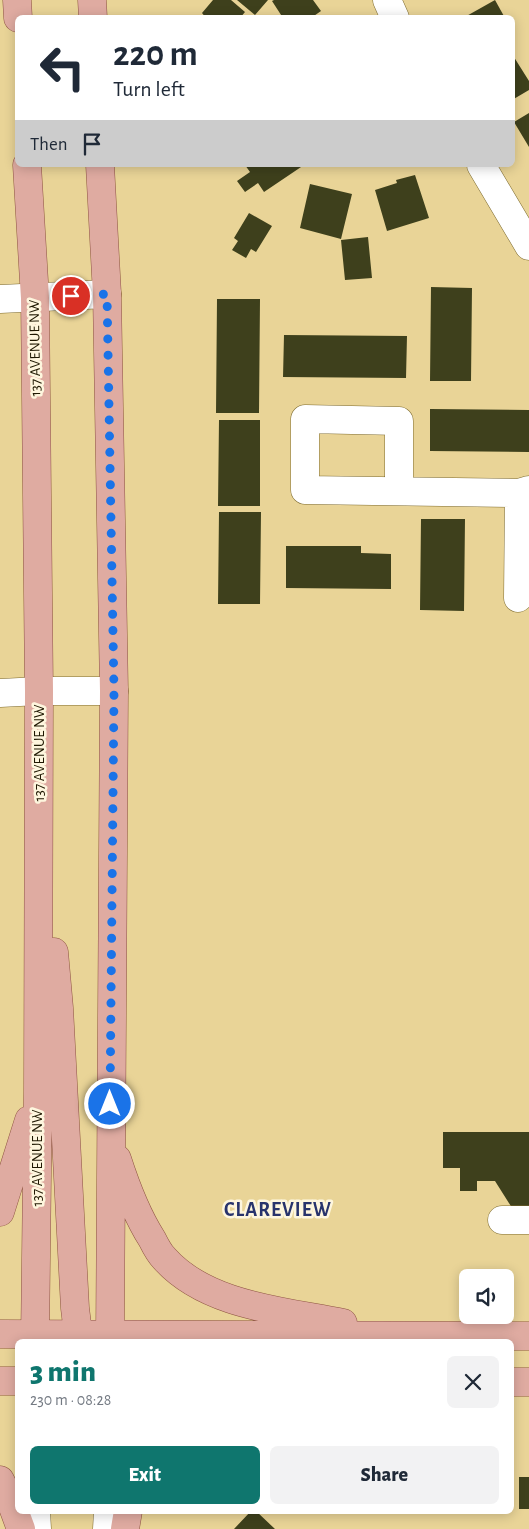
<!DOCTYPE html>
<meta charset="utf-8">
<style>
body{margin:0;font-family:"Alegreya Sans",sans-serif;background:#f2f2f3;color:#1f2937;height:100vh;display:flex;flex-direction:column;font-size:19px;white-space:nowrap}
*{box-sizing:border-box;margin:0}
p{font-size:16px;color:#747a83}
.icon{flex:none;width:28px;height:28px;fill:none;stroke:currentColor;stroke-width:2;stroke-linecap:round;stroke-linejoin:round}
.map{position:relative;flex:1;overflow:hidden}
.drawer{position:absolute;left:15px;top:1339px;width:499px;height:175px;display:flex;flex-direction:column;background:#fff;border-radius:8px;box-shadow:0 2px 12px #0003}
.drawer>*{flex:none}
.banner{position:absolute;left:15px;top:15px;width:500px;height:152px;border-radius:8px;box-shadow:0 2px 12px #0003;background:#fff;color:#1f2937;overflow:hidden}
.tools{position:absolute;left:459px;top:1269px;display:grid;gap:10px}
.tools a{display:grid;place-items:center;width:55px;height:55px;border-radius:8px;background:#fff;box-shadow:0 2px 12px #0003;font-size:25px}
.pin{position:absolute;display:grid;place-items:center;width:42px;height:42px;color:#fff;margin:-21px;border:2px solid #fff;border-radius:50%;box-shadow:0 1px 5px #0007}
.me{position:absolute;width:55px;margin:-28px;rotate:0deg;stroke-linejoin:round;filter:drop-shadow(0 0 4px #0008)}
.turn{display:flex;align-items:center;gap:18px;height:105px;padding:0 15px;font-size:22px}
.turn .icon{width:65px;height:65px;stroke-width:2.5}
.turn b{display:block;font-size:35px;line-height:42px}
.then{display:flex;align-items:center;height:48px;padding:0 15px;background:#0003;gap:10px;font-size:19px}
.round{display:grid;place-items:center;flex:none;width:52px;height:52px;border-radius:8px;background:#f2f2f3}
.head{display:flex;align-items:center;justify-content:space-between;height:85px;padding:0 15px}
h1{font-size:30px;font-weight:800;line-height:38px;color:#0f766e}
.cta{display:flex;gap:10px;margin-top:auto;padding:10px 15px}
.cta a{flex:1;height:58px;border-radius:8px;background:#0f766e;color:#fff;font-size:20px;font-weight:800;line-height:58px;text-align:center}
.cta a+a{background:#f2f2f3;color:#1f2937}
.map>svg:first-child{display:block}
.building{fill:#3e401c}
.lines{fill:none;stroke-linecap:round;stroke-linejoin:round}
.minor-casing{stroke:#7e6b2f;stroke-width:29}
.major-casing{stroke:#8d5340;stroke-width:29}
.minor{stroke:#fff;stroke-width:28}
.major{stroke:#dfaba1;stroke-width:28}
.route{stroke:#1a73e8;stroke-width:9;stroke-dasharray:0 16.2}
.labels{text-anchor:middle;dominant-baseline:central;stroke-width:5;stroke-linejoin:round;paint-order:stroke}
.street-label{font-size:15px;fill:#1e1701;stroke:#fef6de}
.district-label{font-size:20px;font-weight:bold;letter-spacing:1px;fill:#28336c;stroke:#fef6de}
</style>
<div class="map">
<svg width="529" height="1529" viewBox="0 0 529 1529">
<rect width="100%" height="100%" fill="#e9d497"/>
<!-- building -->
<path class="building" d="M213 0H231L245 12 240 18H206L202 13Z
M237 0H268L255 15Z
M274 0H313L321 11 311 18H283L272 1Z
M495 0 505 18H463Z
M512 54 529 81V90L512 100Z
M529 113V147L514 122Z
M245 165H304L264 192 258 183 245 192 237 181 250 172Z
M415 175 429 218 387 231 375 190 397 183 396 180Z
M310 184 352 194 341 239 300 228Z
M249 213 272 226 256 252 251 249 246 258 232 250 238 241 234 238Z
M368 237 372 278 345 280 341 240Z
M431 287 472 288 471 381H430Z
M217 299H260L259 413H216Z
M284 335 407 336 406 378 283 377Z
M430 409 529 410V452L430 451Z
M219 420H260V506H218Z
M219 512H261L260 604H218Z
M421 519H465L464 611 420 610Z
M286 546H361V553L391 554V589L286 588Z
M443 1132H529V1219H519L495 1181H477V1191H460V1168H443Z
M519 1477H529V1509H519Z
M251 1511H256L275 1529H234Z
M384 1511H410V1514H384Z"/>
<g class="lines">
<!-- minor casing -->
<g class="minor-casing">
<path id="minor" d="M387 0 395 18
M481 165 529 246
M0 299 107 294
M399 491V421L305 419V490L519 493
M518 598 519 493 529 490
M0 693 39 691H114
M502 1220H529
M36 1511 37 1529
M107 1529 108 1511"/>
</g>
<!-- major casing -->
<g class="major-casing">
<path id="major" d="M17 0 18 18
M92 0 93 18
M27 165 35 298 39 691 38 1092 35 1341
M100 165 107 294 114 691 110 1341
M54 952 59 1008 75 1308 79 1341
M117 1159C126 1187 136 1214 152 1239 155 1245 159 1253 164 1258 206 1306 284 1311 343 1323
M0 1212 29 1120
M0 1334 529 1336
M0 1381H18
M511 1382H529
M0 1480 11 1502 21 1529
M125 1529 128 1511"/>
</g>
<!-- minor -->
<use href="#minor" class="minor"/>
<!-- major -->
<use href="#major" class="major"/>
</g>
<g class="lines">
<!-- route -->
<path class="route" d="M71 296 107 294 114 691 110 1104"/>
</g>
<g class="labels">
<!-- street labels -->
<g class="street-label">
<text transform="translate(35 348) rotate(-91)">137 AVENUE NW</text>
<text transform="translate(39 753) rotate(-90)">137 AVENUE NW</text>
<text transform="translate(37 1158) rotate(-90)">137 AVENUE NW</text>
</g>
<!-- district labels -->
<g class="district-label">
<text x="278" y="1210">CLAREVIEW</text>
</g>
</g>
</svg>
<div class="tools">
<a><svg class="icon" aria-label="sound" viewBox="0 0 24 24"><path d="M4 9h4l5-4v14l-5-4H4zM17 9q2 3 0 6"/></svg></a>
</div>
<div class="pin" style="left:71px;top:296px;background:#d93025"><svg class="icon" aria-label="arrive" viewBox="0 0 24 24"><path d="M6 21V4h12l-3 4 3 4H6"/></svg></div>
<svg class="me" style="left:110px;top:1104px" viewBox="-20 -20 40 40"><circle r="17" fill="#1a73e8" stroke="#fff" stroke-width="3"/><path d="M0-11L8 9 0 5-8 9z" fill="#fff"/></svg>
<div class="banner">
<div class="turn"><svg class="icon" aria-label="left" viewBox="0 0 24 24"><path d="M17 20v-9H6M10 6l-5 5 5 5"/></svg><div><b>220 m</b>Turn left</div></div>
<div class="then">Then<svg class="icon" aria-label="arrive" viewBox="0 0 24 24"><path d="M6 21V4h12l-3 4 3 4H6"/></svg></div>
</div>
<section class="drawer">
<div class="head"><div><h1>3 min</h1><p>230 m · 08:28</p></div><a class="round"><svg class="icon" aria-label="close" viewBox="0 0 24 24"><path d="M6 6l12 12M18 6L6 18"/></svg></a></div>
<div class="cta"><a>Exit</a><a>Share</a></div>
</section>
</div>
